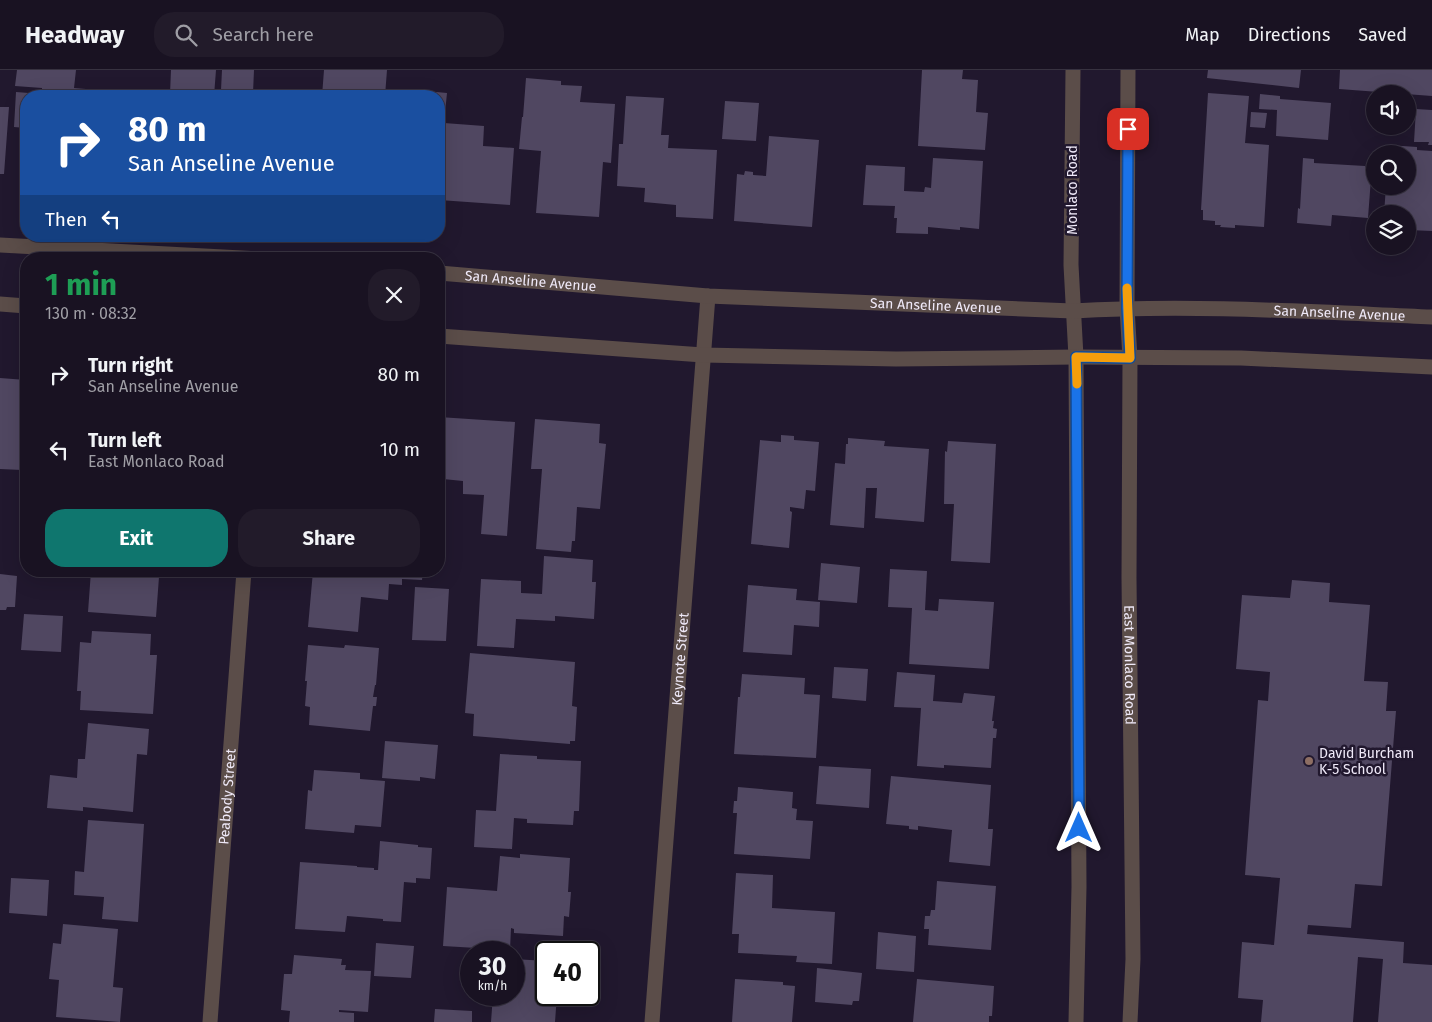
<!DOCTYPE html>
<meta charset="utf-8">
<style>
body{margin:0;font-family:"Fira Sans",sans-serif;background:#221b2a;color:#f1f3f6;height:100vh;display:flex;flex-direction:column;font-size:19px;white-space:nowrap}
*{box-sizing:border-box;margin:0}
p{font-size:16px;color:#9f9ea5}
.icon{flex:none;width:28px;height:28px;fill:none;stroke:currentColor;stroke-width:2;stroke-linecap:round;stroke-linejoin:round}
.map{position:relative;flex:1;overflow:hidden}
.drawer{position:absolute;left:20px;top:182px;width:425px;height:325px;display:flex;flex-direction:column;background:#191222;border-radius:20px;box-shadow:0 5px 20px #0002,0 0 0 1px #373240}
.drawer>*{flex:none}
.guide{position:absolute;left:20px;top:20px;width:425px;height:152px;border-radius:20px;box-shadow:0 5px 20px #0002,0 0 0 1px #373240;background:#1a4fa0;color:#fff;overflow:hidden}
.fabs{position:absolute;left:1366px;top:15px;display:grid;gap:10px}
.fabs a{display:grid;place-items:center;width:50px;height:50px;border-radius:50%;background:#191222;box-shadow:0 5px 20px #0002,0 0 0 1px #373240;font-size:25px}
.speed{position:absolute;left:460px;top:871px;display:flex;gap:10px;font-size:25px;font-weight:700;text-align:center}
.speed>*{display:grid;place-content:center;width:65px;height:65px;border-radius:50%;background:#191222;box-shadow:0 5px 20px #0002,0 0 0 1px #373240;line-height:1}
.speed small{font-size:12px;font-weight:400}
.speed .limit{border:2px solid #111;border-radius:8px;background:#fff;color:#111}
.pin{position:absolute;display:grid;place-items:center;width:42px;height:42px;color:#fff;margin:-21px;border-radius:10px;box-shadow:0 2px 8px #0006}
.me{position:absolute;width:55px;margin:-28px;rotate:0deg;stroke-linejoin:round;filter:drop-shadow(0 0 4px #0008)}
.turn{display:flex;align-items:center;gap:18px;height:105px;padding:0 25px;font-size:22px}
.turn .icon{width:65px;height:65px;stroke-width:2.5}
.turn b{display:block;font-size:35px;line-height:42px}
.then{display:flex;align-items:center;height:48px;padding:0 25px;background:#0003;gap:10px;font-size:19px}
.round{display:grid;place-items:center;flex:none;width:52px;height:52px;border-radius:20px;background:#221b2a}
.headline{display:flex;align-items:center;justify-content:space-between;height:85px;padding:0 25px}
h1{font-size:30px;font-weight:700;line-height:38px;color:#1e9e55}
.action{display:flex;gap:10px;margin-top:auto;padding:10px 25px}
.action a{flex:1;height:58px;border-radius:20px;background:#0f766e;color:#fff;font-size:20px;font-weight:700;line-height:58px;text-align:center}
.action a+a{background:#221b2a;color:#f1f3f6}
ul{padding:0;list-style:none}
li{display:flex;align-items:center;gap:15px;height:75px;padding:0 25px}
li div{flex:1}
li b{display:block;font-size:19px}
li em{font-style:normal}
header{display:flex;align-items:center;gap:30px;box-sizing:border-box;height:70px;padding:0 25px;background:#191222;border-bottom:1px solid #373240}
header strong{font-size:24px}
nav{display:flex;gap:28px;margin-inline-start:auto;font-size:18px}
.search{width:350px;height:45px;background:#221b2a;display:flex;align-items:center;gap:12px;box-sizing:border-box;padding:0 18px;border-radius:20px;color:#9f9ea5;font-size:19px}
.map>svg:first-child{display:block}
.building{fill:#504761}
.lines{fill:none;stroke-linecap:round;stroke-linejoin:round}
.minor{stroke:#5b4d49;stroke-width:15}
.tertiary{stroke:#5b4d49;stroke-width:15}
.route-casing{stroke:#114b97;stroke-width:12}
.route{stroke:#1a73e8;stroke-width:9}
.slow{stroke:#f59e0b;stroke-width:9}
.education-dot{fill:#8d6e63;stroke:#21182e;stroke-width:2}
.labels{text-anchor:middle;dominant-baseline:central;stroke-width:5;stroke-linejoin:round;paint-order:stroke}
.street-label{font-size:14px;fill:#efe9f8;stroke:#21182e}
.poi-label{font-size:14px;fill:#efe9f8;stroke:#21182e;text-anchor:start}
</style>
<header>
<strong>Headway</strong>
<div class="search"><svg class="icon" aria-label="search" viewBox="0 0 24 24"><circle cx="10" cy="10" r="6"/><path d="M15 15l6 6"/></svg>Search here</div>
<nav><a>Map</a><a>Directions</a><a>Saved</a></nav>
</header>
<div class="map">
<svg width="1432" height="952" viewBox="0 0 1432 952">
<rect width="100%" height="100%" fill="#21182e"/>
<!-- building -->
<path class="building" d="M17 0H76L74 18 98 20 97 26H26V58L14 57 16 22 42 24V18L15 16Z
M171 0H216L214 26H165V23L170 24Z
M222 0H254L253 23 221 20Z
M324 0H387L385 26H322Z
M922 0H963L962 9 978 10 976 42 988 43 985 80 918 76Z
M1208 0H1301L1299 18 1207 8Z
M1340 0H1432V26L1339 19Z
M526 8 561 11V15L582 16 580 32 615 34 611 93 603 92 599 147 536 143 541 81 519 79 522 47H523Z
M426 21 447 23 444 53 484 56 483 76 514 78 510 135 439 130V26H425Z
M1208 23 1249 26 1245 73 1269 75 1264 157 1235 155V158L1220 157 1221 155H1215V151L1203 150V140H1201Z
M1260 24 1280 26V29L1331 33 1328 70 1276 66 1277 40 1259 39Z
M626 26 664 28 661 65H669L668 78 717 80 713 149 676 147V135L644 132 645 118 617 116 619 74H623Z
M725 31 759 33 756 71 722 69Z
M0 37H9L4 104H0Z
M1416 39 1432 40V75H1428L1429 72H1414Z
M1251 42 1267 43 1265 58 1250 57Z
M769 66 819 70 812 157 734 151 737 104 744 105 745 101 753 102V105L766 106Z
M1388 75 1417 77V80L1432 81V161L1408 160V144H1384L1386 116H1408V84H1388Z
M933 88 983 91 979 159 960 157V160L928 157V164L896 163 897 148H894L895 136 863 135 866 95 905 97 904 121 924 122 925 117 931 118Z
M1303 88 1314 89V93L1365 96 1371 108 1368 148 1332 145 1331 156 1297 153 1298 138 1300 139Z
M0 308 26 310V376L23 378 22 400 0 399Z
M439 347 515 352 507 466 481 464 484 425 463 424V411L443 409 444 397 439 396Z
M535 349 600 354 599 373 606 374 600 439 577 437 575 471H572L571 482 536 479 542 399H531Z
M781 365 794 366V370L819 372 815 421 806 420 804 439 790 437V441L792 442 789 478 751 474 760 370 781 372Z
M848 368 885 371 884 376 929 379 924 452 875 448 877 418H866L864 458 830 455 835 393 845 394 846 374H848Z
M948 371 996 374 990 493 951 491 954 434H944L945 381 947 382Z
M439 422H444L441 459H439Z
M544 486 593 490 592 512H596L594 549 555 546V551L516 549 514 578 477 576 481 509 521 511V523L542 524Z
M821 493 860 497 857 533 818 530Z
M890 499 927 501 925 540 938 541 939 529 994 532 989 599 909 594 912 538 888 537Z
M91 501H146L145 506 159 507 156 547 88 542Z
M313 501H371L385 503V501H423L422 510 402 509V515L389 514 388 530 361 527 358 562 308 557Z
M0 504 17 506 15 537H7L6 540H0Z
M1292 510 1330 513 1329 532 1370 535 1364 611 1388 612 1386 641H1396L1382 816 1355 814 1351 858 1308 855 1307 864 1404 872 1403 893 1432 895V952H1378L1383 889 1358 887 1353 952H1261L1263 930 1238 928 1242 872 1274 875 1280 808 1245 805 1258 630 1268 631 1270 602 1236 599 1242 525 1290 528Z
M748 515 797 519 796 530 820 532 819 557 794 555 792 585 743 582Z
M415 517 449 519 446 571 412 570Z
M24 544 63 546 61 582 21 580Z
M92 561 151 564 150 585H157L153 644 80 640 81 621H77L80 572 91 573Z
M308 575 344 578 345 575 379 578 376 615H375L373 627H377L376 636H373L370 661 309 655 310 637 305 636 307 611H305Z
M470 583 575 592 572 636 577 637 575 671H570V674L473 666 474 644 465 643Z
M834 597 868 599 866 631 832 628Z
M897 602 935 605 933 631 962 633 964 623 995 626 992 651H994L993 658 997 659 996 668H993L991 698 944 695V698L917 696 921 638 894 637Z
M742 604 805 608 804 624 820 625 816 688 734 684 738 627H740Z
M88 653 149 659 147 685 137 684 133 742 83 737V741L47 738 50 705 77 708 78 689H85Z
M385 671 438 675 435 709 420 707V711L382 708Z
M500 684 537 686V689L581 691 579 741H574L573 755 527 753V749L514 748 512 779 474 777 476 740 496 741Z
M819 696 871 699 869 738 816 734Z
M314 700 360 703V709L385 711 381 757 355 755 354 763 305 759 308 720 312 721Z
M891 706 991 715 988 759H993L990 796 949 792 952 760 918 756V760L909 759V756L886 754Z
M738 717 793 722 792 738 797 739 796 750 813 751 810 789 734 784 737 743H733L734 731H737Z
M88 750 144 754 138 852 102 849 104 827 74 825 75 801 84 802Z
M380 771 418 775V777L432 778 430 809 416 808V813L404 812 401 852 383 851V849L347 846 345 862 295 859 300 792 357 796V797L374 798V800H378Z
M520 784 570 788 568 822H571L569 847 564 846 563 866 514 863V859L511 858 510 880 443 876 447 817 497 821 500 786 520 788Z
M736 803 773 805 772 838 835 842 832 894 796 892 797 886 738 883 739 864H732Z
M11 808 49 810 47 846 9 843Z
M937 811 996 816 991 880 928 875 929 859H924L925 846H930L931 840H935Z
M63 854 118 859 113 917 123 918 120 952 56 947 59 910 49 909 53 873 61 874Z
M878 862 916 866 914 902 876 899Z
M376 873 414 876 411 908 374 906Z
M294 885 342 889 341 895H346L345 900 371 901 368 942 339 940V942L354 943V952H289L290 941 281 940 284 904H292Z
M514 889 546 891V925H557L555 952H491L493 925H514Z
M817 898 862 903 859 931H853L852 935 815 932Z
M735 909 783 912V915L795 916 792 952H732Z
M917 909 994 916 992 946H989V952H913Z
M435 939 472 941V952H434Z"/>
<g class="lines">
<!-- minor -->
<g class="minor">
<path id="s1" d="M210 952 244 501"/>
<path id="s2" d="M652 952 708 226"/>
</g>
<!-- tertiary -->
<g class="tertiary">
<path d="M1073 0 1071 195 1076 287 1079 817 1076 952"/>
<path id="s3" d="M1128 0 1127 238 1130 288 1129 508 1133 889 1130 952"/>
<path d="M0 175 260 189"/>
<path id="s4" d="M439 203 708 226 1073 241C1193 234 1313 242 1432 247"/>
<path d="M0 234 26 236"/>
<path d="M439 266 703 285 896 289 1076 287 1241 288 1432 297"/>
</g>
</g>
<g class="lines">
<!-- route casing -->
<g class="route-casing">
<path id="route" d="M1079 758 1076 287 1130 288 1127 238 1128 59"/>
</g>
<!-- route -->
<use href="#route" class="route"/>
<!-- slow -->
<path class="slow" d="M1077 314 1076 287 1130 288 1127 218"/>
</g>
<!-- markers -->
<circle class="education-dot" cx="1309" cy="691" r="5"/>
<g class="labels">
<!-- street labels -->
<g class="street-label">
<text transform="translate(1072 120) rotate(-90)">Monlaco Road</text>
<text stroke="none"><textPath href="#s4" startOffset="92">San Anseline Avenue</textPath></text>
<text stroke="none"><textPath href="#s4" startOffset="498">San Anseline Avenue</textPath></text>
<text stroke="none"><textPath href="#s4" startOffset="902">San Anseline Avenue</textPath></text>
<text stroke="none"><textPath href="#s2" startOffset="364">Keynote Street</textPath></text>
<text stroke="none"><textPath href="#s3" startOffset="595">East Monlaco Road</textPath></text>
<text stroke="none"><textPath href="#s1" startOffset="226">Peabody Street</textPath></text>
</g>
<!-- poi labels -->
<g class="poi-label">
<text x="1319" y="683">David Burcham<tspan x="1319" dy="16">K-5 School</tspan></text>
</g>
</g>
</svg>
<div class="fabs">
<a><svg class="icon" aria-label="sound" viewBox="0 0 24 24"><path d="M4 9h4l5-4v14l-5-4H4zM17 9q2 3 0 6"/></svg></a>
<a><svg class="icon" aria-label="search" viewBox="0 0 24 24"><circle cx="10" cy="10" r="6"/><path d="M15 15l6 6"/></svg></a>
<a><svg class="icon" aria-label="layers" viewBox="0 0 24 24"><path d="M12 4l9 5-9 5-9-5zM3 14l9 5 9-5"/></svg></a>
</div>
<div class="speed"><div>30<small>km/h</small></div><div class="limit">40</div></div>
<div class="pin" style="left:1128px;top:59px;background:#d93025"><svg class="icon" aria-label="arrive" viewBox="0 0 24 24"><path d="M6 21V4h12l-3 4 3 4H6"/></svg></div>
<svg class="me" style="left:1079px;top:758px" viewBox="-20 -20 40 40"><path d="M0-17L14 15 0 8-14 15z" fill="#1a73e8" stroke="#fff" stroke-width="4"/></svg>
<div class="guide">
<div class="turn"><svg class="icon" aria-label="right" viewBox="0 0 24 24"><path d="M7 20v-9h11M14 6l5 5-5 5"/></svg><div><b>80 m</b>San Anseline Avenue</div></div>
<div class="then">Then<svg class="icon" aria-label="left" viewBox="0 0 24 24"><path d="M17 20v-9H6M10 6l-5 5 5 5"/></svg></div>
</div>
<section class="drawer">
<div class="headline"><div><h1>1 min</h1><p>130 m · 08:32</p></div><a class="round"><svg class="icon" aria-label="close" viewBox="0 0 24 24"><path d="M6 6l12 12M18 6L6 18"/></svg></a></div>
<ul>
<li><svg class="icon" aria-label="right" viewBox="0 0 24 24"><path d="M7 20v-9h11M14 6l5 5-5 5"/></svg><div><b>Turn right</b><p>San Anseline Avenue</p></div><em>80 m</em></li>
<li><svg class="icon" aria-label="left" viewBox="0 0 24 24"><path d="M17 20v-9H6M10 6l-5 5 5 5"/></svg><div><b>Turn left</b><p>East Monlaco Road</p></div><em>10 m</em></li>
</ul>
<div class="action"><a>Exit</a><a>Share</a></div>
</section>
</div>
